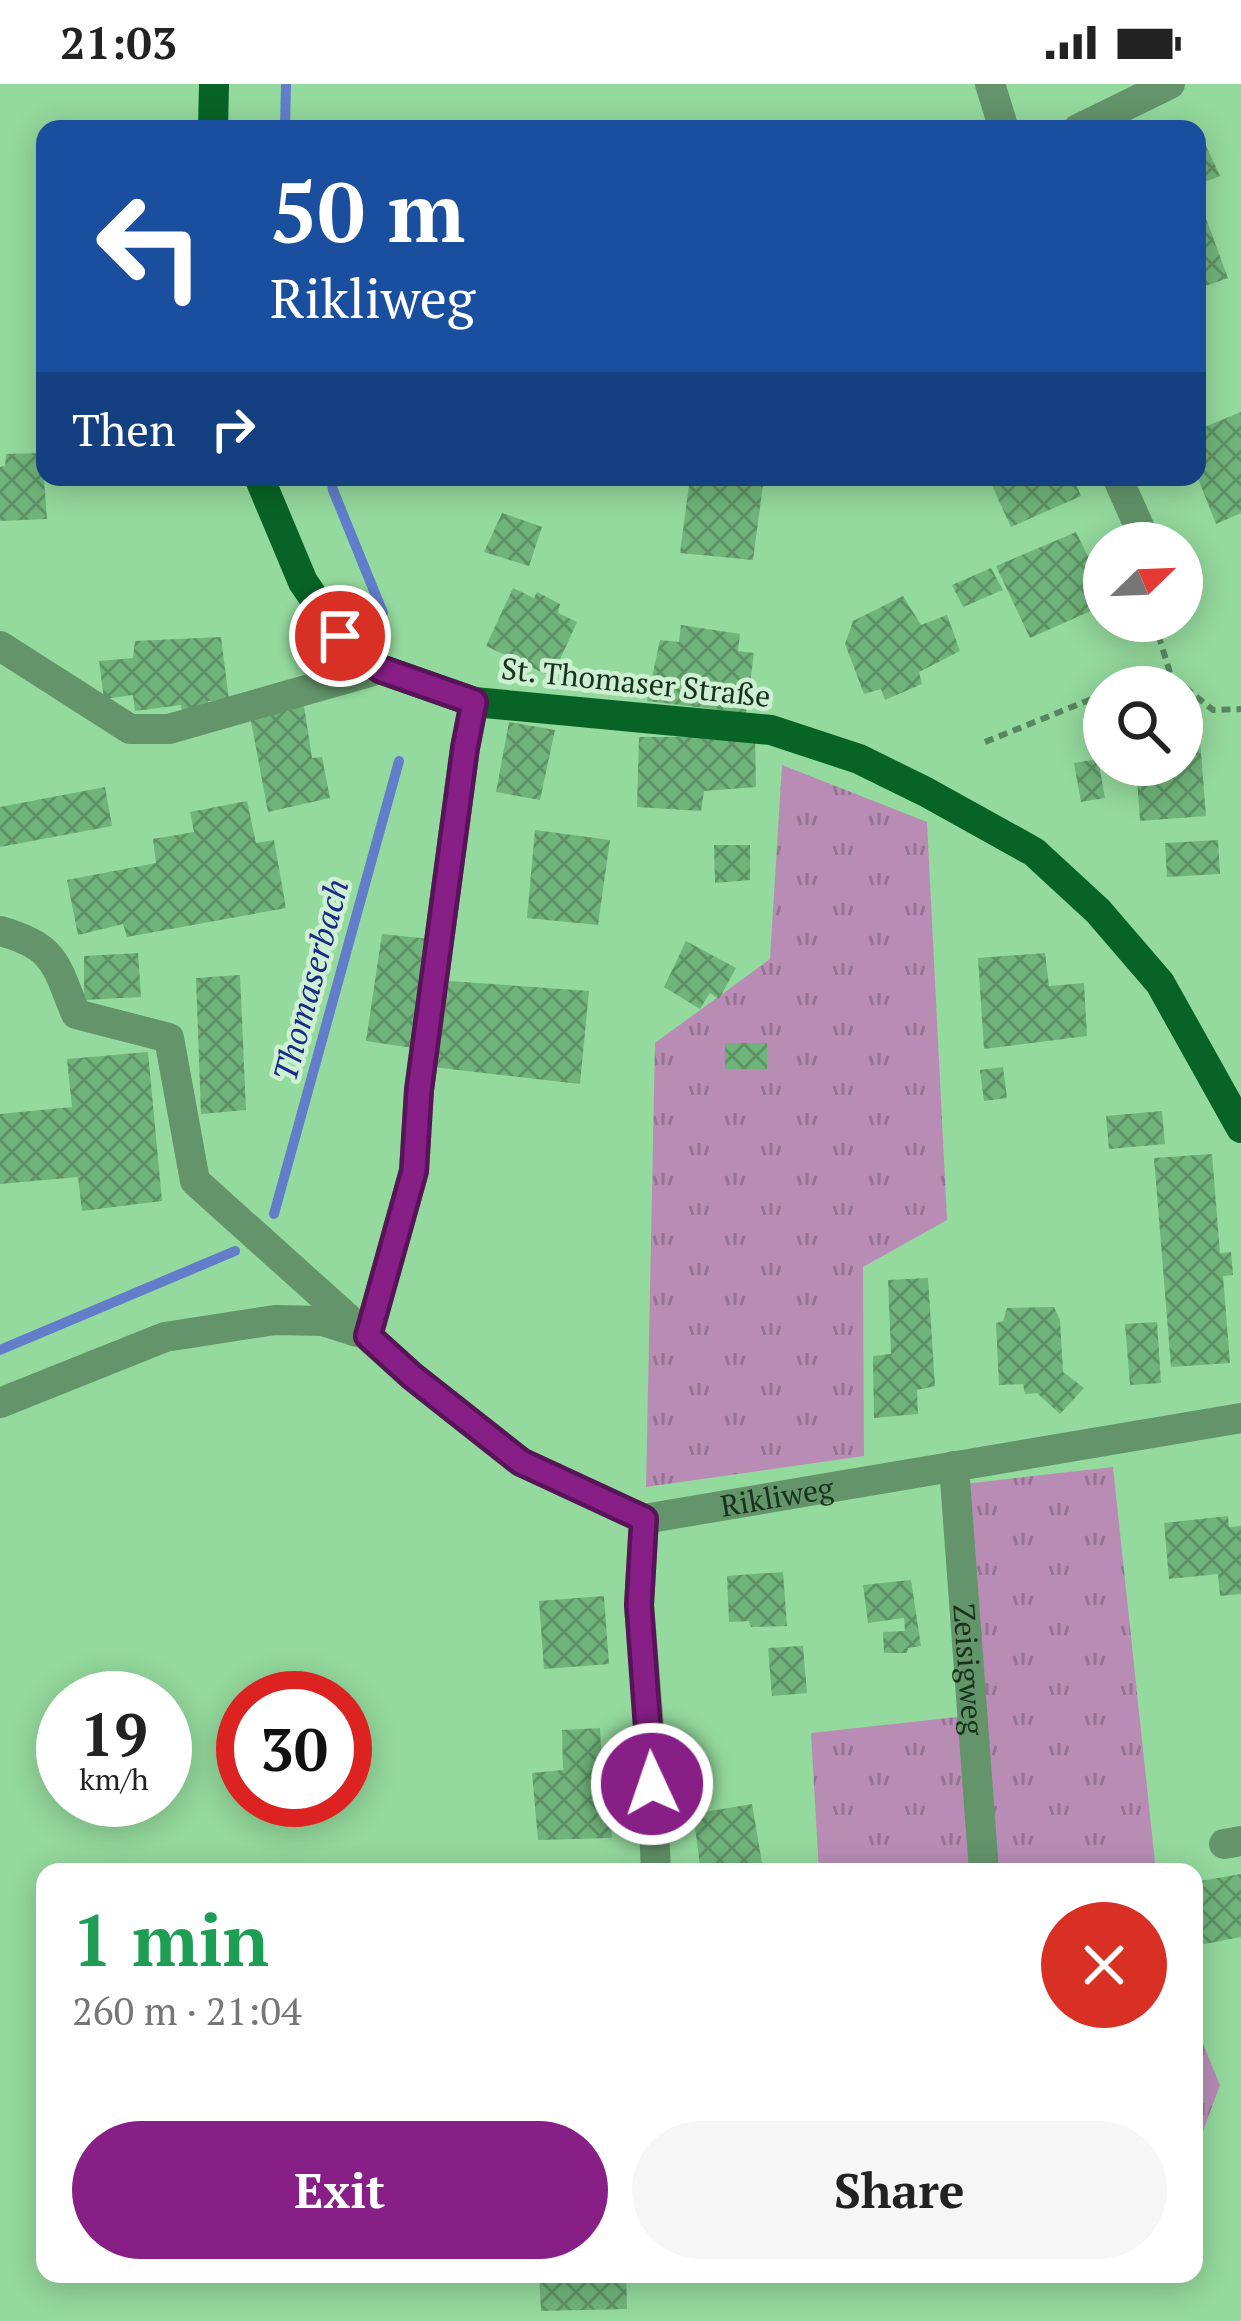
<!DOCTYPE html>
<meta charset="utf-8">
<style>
body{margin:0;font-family:"PT Serif",serif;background:#f6f6f6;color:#222;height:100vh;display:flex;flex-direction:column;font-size:45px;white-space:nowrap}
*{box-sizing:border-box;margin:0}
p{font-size:39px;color:#767676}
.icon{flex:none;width:66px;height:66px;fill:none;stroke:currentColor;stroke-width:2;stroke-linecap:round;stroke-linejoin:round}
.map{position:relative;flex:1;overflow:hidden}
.details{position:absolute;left:36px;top:1779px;width:1167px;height:420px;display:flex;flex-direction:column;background:#fff;border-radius:24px;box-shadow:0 6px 30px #0003}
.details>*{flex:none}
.top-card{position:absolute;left:36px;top:36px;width:1170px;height:366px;border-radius:24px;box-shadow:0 6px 30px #0003;background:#1a4fa0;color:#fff;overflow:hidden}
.needle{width:78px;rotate:67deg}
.fabs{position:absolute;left:1083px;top:438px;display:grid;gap:24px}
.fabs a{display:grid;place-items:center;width:120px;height:120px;border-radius:50%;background:#fff;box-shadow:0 6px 30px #0003;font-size:60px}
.speed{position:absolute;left:36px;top:1587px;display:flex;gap:24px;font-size:60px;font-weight:700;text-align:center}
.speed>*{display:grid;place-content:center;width:156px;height:156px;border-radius:50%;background:#fff;box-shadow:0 6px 30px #0003;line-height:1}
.speed small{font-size:30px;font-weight:400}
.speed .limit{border:18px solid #d22;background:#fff;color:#111}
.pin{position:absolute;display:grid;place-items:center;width:102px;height:102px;color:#fff;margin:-51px;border:6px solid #fff;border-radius:50%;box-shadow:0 3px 12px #0007}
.me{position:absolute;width:132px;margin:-66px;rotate:357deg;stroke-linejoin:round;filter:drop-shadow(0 0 9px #0008)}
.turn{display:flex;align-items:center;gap:42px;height:252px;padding:0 36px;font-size:54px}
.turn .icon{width:156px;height:156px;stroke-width:2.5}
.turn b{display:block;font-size:84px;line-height:102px}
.then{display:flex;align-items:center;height:114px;padding:0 36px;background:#0003;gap:24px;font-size:45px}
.round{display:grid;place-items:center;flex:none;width:126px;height:126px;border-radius:63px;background:#f6f6f6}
.head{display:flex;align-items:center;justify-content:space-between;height:204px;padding:0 36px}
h1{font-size:72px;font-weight:700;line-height:90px;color:#1e9e55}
.primary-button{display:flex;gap:24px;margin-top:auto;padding:24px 36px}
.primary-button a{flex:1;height:138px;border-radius:72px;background:#871f87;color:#fff;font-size:48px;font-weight:700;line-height:138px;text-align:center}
.primary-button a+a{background:#f6f6f6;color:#222}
.status{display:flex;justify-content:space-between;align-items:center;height:84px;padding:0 60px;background:#fff;direction:ltr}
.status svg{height:33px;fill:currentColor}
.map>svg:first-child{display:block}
.grass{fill:url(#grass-tufts)}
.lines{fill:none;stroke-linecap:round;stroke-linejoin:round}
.stream{stroke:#627ecb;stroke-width:10}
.building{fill:url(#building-cross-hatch)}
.path{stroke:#57875e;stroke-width:6;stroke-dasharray:9 6;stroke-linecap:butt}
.minor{stroke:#63946a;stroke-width:30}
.major{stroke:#086426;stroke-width:30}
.route-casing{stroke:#581458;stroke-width:30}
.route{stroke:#871f87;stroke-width:21}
.labels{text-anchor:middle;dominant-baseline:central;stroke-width:9;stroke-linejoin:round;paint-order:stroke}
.street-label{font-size:30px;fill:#17331c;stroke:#cef0d2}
.water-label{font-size:33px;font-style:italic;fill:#192b85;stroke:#cef0d2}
</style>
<div class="status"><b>21:03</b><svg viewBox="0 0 49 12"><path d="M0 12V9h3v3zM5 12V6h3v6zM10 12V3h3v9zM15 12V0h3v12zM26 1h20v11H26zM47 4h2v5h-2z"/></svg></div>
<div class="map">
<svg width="1241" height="2237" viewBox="0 0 1241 2237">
<defs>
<pattern id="grass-tufts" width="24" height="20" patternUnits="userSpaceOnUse" patternTransform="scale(3)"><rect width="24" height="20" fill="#b98cb6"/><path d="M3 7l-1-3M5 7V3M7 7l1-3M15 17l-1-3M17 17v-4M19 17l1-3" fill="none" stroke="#957393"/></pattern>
<pattern id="building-cross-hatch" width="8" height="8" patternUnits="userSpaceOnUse" patternTransform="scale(3)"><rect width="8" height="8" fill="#71b47b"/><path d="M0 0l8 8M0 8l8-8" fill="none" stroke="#5c9364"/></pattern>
</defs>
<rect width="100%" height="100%" fill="#94d99d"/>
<!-- grass -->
<path class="grass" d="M782 681 927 738 947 1136 863 1183 864 1372 646 1403 655 959 770 875Z
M1113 1383 1156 1788H819L811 1649 985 1630 955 1401Z
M1194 1938 1220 2001 1199 2058 1194 2059Z"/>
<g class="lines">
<!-- stream -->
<path class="stream" d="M285 45 286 0
M331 393 333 406 383 529
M274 1130 399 677
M0 1266 235 1167"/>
</g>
<!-- building -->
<path class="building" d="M1197 42 1220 92 1197 101Z
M1197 110 1228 194 1197 205Z
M1241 328V429L1216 440 1197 392V346Z
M42 369 47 435 0 437V383L5 382 6 370Z
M690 393H764L753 476 680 469Z
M988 393H1073L1081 412 1011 443Z
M502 429 542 443 529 482 484 468Z
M1076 448 1104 505V521L1030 554 996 482Z
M991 484 1003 506 963 523 952 501Z
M513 504 534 514 537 508 560 520 558 529 577 538 552 593 486 562Z
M903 512 921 541 947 531 960 567 919 588 922 600 885 616 881 605 864 610 845 560 853 537Z
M681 541 740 550 738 567 754 569 746 629 647 617 660 556 679 558Z
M221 553 229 616 208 617 209 628 182 630 181 621 135 627 133 611 104 615 99 577 133 574 135 557Z
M304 622 312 674 322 673 330 714 268 728 250 632Z
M509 638 555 646 540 716 496 708Z
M1199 643 1206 732 1140 737 1136 681H1182V644Z
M639 653H755L756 703 704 707 701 727 637 723Z
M1098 675 1105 714 1081 718 1074 679Z
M105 703 112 742 0 763V723Z
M247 717 256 759 274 756 286 824 127 853 123 840 78 851 67 796 156 779 153 755 194 748 190 728Z
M535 746 610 756 598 841 527 834Z
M1218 756 1220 790 1167 793 1165 759Z
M714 761H750V796L715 799Z
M382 850 430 855 413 964 366 957Z
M686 857 736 884 719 915 710 909 700 925 664 903Z
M138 869 141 913 84 916V872Z
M1045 869 1049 902 1084 899 1087 952 984 965 978 874Z
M240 891 246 1026 201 1030 196 894Z
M449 897 589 907 580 1000 433 983Z
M725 959H767V985H725Z
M148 968 162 1117 82 1127 78 1093 0 1100V1030L72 1023 67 975Z
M1003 983 1007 1014 984 1017 980 986Z
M1162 1027 1165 1060 1109 1065 1106 1032Z
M1212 1070 1220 1169 1231 1168 1233 1191 1223 1192 1230 1279 1171 1283 1154 1074Z
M928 1194 935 1302 917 1306 918 1330 874 1334 873 1272 891 1270 888 1196Z
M1054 1223 1060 1236 1063 1288 1084 1304 1060 1330 1037 1309 1025 1310 1023 1300 999 1301 996 1239 1003 1237 1007 1224Z
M1157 1238 1161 1299 1130 1301 1125 1240Z
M1228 1432 1229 1443 1241 1442V1510L1220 1512 1218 1490 1169 1495 1164 1439Z
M783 1488 787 1542 751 1543 749 1537 729 1538 727 1492Z
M911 1496 921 1562 908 1564 907 1569H884L883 1548 905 1547 904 1534 868 1539 863 1501Z
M604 1512 609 1580 544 1585 539 1517Z
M803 1562 807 1609 772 1612 768 1564Z
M600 1644 602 1684 607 1685 612 1754 538 1756 532 1689 563 1686 562 1646Z
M752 1720 763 1785 701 1788 693 1730Z
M1241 1790V1853L1194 1862V1798Z
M539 2190H626L627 2225 541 2227Z"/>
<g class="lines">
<!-- path -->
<path class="path" d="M1154 537 1171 592
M1130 603 1171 592 1213 626 1241 625
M985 658 1104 610"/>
<!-- minor -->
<g class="minor">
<path d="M990 0 1004 45"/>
<path d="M1078 45 1170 0"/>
<path d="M1117 393 1142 449"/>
<path d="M0 562 130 645H169L380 585"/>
<path id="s1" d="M0 847C57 863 55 880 76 930L169 954 195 1097 412 1292 521 1378 644 1435 1241 1334"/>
<path d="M368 1252 414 1087 419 1006 465 664 474 618"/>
<path d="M0 1319 165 1253 275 1236 323 1237 357 1248"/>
<path id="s2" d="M954 1382 984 1788"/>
<path d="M644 1435 639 1521 650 1656 656 1788"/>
<path d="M1224 1760 1241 1757"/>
</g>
<!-- major -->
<path class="major" d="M213 45 214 0
M259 393 303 498 340 552 380 585 474 618 771 646 859 675 926 708 1034 768 1098 827 1160 899 1241 1044"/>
</g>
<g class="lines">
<!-- route casing -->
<g class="route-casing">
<path id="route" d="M340 552 380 585 474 618 465 664 419 1006 414 1087 368 1252 412 1292 521 1378 644 1435 639 1521 652 1700"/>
</g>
<!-- route -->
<use href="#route" class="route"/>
</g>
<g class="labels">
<!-- street labels -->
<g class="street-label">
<text transform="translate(636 598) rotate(6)">St. Thomaser Straße</text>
<text stroke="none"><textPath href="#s1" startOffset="1062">Rikliweg</textPath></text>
<text stroke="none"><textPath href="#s2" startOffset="204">Zeisigweg</textPath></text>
</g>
<!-- water labels -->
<g class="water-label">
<text transform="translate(310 896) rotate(-75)">Thomaserbach</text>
</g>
</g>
</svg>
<div class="fabs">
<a><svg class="needle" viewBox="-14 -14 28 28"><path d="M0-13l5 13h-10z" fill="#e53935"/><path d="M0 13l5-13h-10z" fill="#767676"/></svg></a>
<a><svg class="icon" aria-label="search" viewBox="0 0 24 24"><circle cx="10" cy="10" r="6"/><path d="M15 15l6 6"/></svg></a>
</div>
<div class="speed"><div>19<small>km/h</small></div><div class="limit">30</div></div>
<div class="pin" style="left:340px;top:552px;background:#d93025"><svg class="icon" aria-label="arrive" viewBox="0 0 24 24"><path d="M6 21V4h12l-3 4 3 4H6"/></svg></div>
<svg class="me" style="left:652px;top:1700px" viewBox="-20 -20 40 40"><circle r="17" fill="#871f87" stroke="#fff" stroke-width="3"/><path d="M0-11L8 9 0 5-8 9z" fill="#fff"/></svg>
<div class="top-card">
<div class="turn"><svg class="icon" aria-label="left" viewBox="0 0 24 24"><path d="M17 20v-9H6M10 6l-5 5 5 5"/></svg><div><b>50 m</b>Rikliweg</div></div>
<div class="then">Then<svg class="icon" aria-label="right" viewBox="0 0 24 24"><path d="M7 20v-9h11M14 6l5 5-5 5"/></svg></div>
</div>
<section class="details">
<div class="head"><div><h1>1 min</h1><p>260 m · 21:04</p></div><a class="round" style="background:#d93025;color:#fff"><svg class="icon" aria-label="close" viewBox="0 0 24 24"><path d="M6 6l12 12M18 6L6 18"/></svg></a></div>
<div class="primary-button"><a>Exit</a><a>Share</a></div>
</section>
</div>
